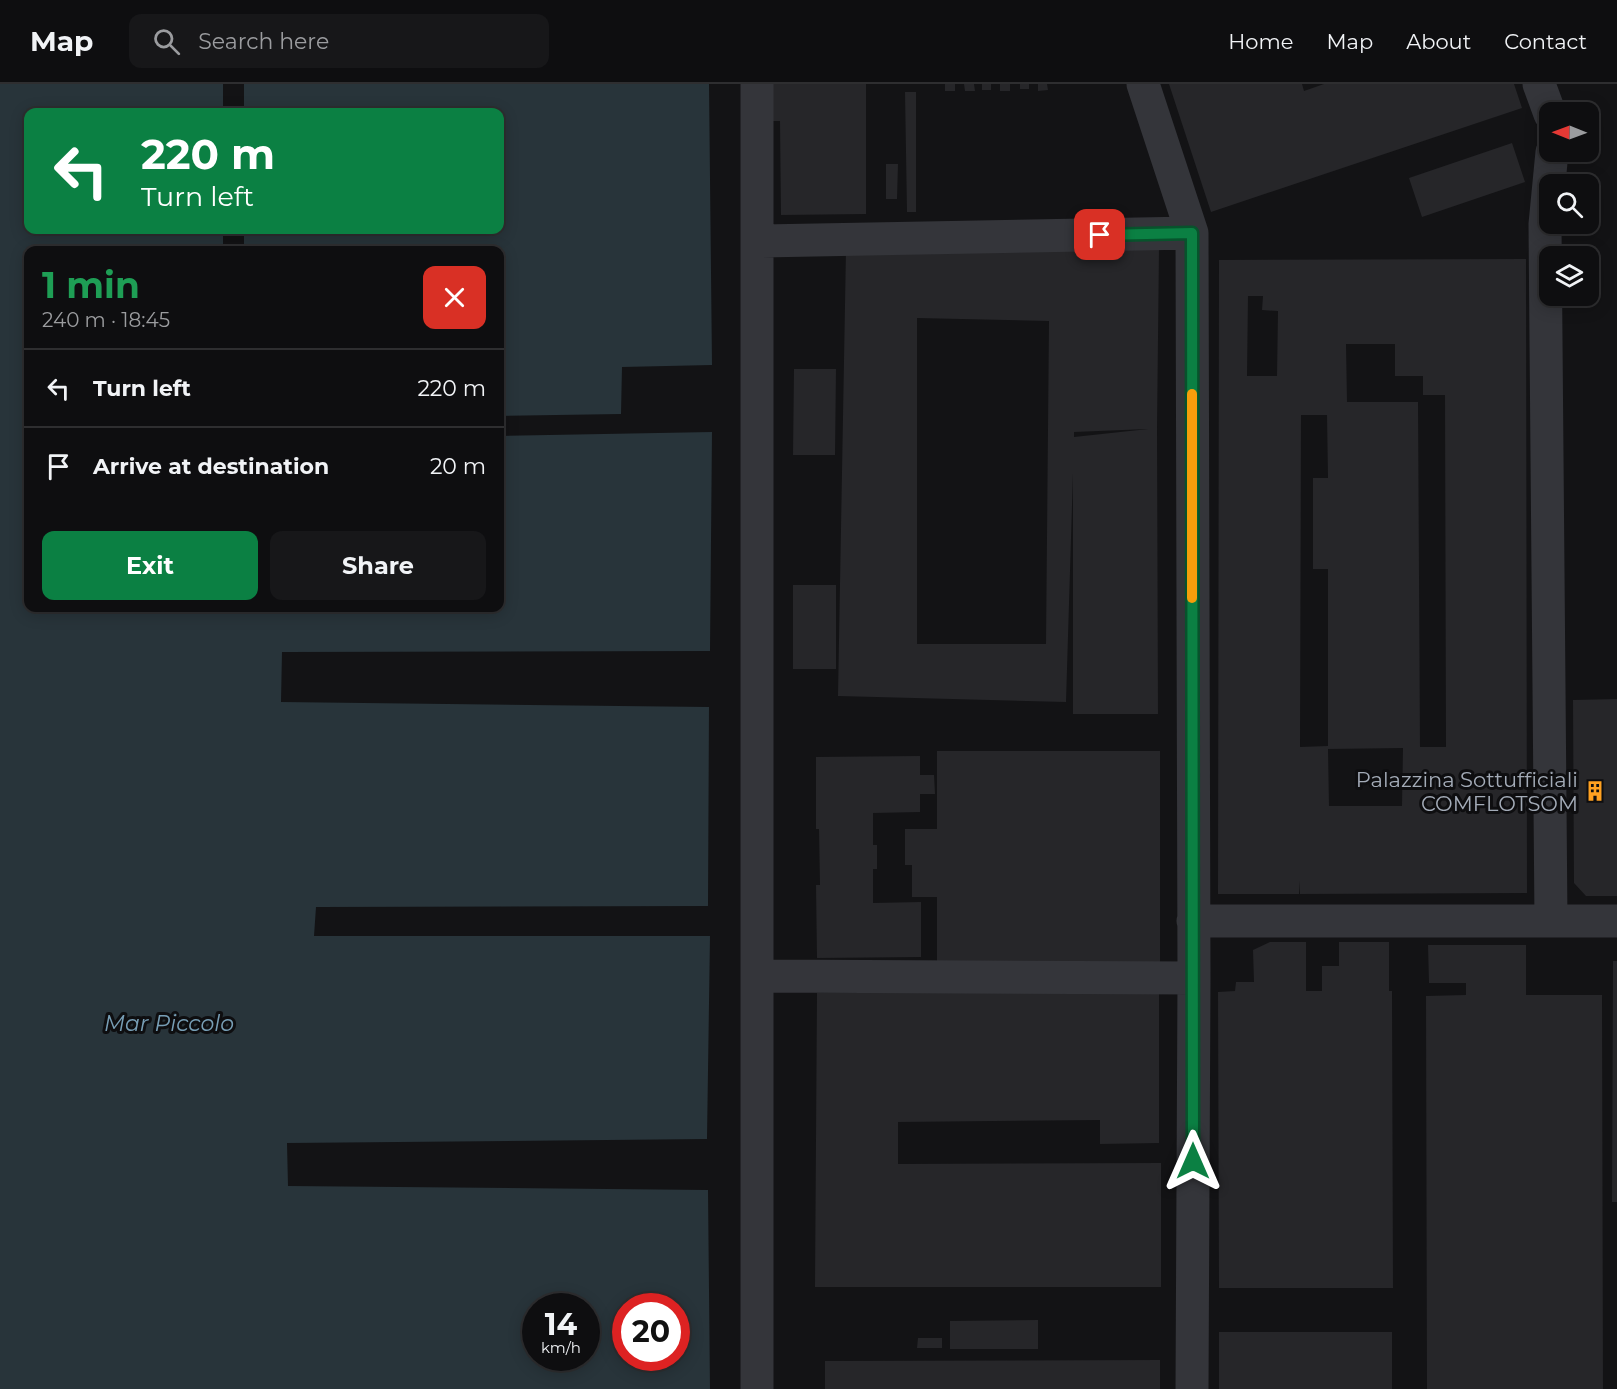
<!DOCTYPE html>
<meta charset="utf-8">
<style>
body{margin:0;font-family:Montserrat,sans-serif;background:#171719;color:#f1f3f6;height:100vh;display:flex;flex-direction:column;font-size:22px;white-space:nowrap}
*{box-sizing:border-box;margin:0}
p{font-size:20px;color:#9b9c9f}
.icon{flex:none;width:33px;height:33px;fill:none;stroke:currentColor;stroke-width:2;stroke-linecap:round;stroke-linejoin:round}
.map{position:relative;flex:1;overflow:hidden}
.panel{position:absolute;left:24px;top:162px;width:480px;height:366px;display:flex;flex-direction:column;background:#0e0e10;border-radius:12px;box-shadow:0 3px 15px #0003,0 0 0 2px #2e2e30}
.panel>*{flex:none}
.guide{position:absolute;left:24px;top:24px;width:480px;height:126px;border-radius:12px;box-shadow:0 3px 15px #0003,0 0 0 2px #2e2e30;background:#0b8043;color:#fff;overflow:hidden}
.needle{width:39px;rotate:271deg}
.controls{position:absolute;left:1539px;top:18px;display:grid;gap:12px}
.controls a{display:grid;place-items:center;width:60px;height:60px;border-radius:12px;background:#0e0e10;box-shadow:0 3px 15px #0003,0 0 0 2px #2e2e30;font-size:30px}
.speed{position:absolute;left:522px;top:1209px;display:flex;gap:12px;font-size:30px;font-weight:700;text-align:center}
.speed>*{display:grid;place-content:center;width:78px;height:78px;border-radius:50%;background:#0e0e10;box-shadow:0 3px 15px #0003,0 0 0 2px #2e2e30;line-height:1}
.speed small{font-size:15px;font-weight:400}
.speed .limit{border:9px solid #d22;background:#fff;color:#111}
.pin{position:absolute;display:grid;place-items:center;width:51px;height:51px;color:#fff;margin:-26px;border-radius:12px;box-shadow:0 3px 9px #0006}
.me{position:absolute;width:66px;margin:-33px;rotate:0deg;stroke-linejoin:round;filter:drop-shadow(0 0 4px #0008)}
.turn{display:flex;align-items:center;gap:21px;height:126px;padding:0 18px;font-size:27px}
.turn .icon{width:78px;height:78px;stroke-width:2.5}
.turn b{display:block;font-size:42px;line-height:51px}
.round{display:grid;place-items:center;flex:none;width:63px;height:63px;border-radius:12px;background:#171719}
.overview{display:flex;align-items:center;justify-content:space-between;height:102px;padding:0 18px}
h1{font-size:36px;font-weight:700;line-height:45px;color:#1e9e55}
.button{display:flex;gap:12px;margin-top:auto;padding:12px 18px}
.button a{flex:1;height:69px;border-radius:12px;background:#0b8043;color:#fff;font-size:24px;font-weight:700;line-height:69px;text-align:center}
.button a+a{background:#171719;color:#f1f3f6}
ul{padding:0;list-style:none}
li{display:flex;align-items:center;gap:18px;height:78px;padding:0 18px;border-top:2px solid #2e2e30}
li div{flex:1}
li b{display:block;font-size:22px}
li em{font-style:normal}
header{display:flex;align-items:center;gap:36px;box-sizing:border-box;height:84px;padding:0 30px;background:#0e0e10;border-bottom:2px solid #2e2e30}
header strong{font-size:28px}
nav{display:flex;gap:33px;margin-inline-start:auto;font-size:21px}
.search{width:420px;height:54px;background:#171719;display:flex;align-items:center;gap:15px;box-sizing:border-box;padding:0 21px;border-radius:12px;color:#9b9c9f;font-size:22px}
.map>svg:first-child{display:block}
.water{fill:#28343a;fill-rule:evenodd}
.building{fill:#262629;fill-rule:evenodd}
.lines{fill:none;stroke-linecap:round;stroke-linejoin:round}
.minor{stroke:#34353a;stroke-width:33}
.route-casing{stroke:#07532c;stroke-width:15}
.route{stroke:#0b8043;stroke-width:10}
.slow{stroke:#f59e0b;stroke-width:10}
.labels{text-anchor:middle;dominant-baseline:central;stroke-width:6;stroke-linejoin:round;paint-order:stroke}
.poi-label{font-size:21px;fill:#a3abb7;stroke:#0e0e10;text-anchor:end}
.water-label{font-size:22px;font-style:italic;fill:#779eb5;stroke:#0e0e10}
</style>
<header>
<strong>Map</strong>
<div class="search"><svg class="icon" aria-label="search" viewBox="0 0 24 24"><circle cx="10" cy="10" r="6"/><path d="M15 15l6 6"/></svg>Search here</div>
<nav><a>Home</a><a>Map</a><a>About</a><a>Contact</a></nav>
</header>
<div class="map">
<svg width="1617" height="1305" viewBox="0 0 1617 1305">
<rect width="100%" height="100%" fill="#131315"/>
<!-- water -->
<path class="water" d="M0 0H223V28H28V146H223V166H28V524H500V352L712 348 710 567 282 568 281 618 709 623 708 822 316 823 314 852H710L707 1055 287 1059 288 1102 708 1106 710 1305H0ZM536 1222H586V1274H536ZM626 1222H676V1274H626Z
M244 0H709L712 281 622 283 621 330 500 332V166H244V146H500V28H244Z"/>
<!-- building -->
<path class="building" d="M762 0H866V130L781 131 780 37H763Z
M945 0H955V7H945Z
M964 0H974L975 7H965Z
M982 0H991V6H982Z
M1000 0H1010V7H1000Z
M1020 0H1029V5H1020Z
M1038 0H1047L1048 6 1038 7Z
M1169 0H1302L1304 7 1324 0H1514L1522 24 1211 128Z
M905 8H916V128H907Z
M1512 59 1525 98 1422 133 1409 94Z
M886 80H898L897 115H886Z
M846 165H1159L1157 345 1158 630H1073V389L1066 618 838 612ZM917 234 1049 237 1046 560H917ZM1148 345 1074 353V348Z
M1526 175 1527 809 1300 810 1299 797V810H1218L1219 176ZM1248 212H1263L1262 226 1278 227 1277 292H1247ZM1346 260H1395V292H1423V311H1445L1446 663H1420L1418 318H1347ZM1301 331H1327L1328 394H1313V485H1328V662L1300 663ZM1403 664 1402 722H1329L1328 665Z
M794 285H836L835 371H793Z
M793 501H836V585H793Z
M1617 615V812H1586L1574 799 1573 616Z
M937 667H1160V879H937V813H912V781H905V745H937Z
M920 672V691H934L935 710H920V728L873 729V761H877V785H873V819L921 818V873L817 874 816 801H820L819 745H816V673Z
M1270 858H1306V907H1322V882H1339V858H1389V907H1392L1393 1204H1219L1218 908 1235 907 1236 898H1254L1253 866Z
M1428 861H1526V911H1602L1603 1305H1427L1426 912 1466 911V899H1429Z
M1613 877H1617V1118H1612Z
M817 909H1159V1059L1100 1060V1036L898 1038V1080L1161 1079V1203H815Z
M1038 1236V1265H950V1237Z
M1219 1248H1392V1305H1219Z
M918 1254H942V1264H917Z
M1160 1276V1305H825V1277Z"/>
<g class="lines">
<!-- minor -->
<path class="minor" d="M757 0V1305
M1143 0 1192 149 1194 894 1192 1305
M1539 0 1550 30
M757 157 1192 149
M1193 837H1617
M1551 837 1545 140 1552 68
M757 892 1194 894"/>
</g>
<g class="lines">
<!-- route casing -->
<g class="route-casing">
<path id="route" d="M1100 151 1192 149 1193 1077"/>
</g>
<!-- route -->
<use href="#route" class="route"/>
<!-- slow -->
<path class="slow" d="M1192 310V514"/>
</g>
<!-- icons -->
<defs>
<g id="building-bare" transform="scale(1.62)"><path d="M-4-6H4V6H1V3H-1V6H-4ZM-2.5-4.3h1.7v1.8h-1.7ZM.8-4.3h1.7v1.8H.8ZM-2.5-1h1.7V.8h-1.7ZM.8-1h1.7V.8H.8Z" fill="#ffa121" stroke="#0e0e10" stroke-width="2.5" paint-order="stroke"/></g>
</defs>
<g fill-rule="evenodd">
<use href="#building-bare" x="1595" y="707"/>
</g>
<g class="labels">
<!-- poi labels -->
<g class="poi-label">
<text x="1578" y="695">Palazzina Sottufficiali<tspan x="1578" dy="24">COMFLOTSOM</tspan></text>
</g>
<!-- water labels -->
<g class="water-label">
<text x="169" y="939">Mar Piccolo</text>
</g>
</g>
</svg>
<div class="controls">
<a><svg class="needle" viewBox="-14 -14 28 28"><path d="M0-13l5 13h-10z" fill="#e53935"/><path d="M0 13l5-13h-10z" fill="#9b9c9f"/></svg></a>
<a><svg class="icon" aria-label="search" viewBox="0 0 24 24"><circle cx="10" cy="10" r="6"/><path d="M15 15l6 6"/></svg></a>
<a><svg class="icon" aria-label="layers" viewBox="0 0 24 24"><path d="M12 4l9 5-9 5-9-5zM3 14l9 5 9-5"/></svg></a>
</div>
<div class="speed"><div>14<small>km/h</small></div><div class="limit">20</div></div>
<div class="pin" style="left:1100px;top:151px;background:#d93025"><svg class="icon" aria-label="arrive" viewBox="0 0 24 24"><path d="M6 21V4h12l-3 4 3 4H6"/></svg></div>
<svg class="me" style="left:1193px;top:1077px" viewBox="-20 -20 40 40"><path d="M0-17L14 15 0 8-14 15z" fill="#0b8043" stroke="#fff" stroke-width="4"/></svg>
<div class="guide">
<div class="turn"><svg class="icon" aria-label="left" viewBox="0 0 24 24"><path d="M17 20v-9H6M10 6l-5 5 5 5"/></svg><div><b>220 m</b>Turn left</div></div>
</div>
<section class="panel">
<div class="overview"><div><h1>1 min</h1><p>240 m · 18:45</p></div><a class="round" style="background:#d93025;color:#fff"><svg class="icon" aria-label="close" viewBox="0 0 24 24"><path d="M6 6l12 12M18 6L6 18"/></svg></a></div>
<ul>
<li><svg class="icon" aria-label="left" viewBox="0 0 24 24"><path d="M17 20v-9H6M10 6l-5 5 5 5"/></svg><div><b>Turn left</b></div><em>220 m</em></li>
<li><svg class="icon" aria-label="arrive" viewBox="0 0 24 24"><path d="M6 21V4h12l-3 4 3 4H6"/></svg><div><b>Arrive at destination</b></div><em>20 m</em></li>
</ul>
<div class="button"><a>Exit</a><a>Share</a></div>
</section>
</div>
